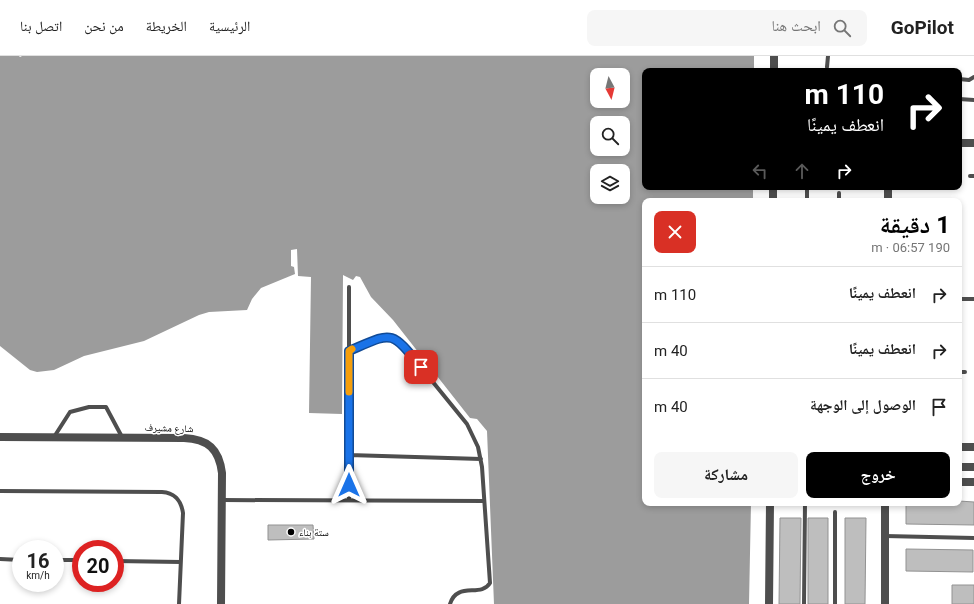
<!DOCTYPE html>
<html lang="ar">
<meta charset="utf-8">
<style>
body{margin:0;font-family:Roboto,"Noto Naskh Arabic",sans-serif;background:#f6f6f6;color:#222;direction:rtl;height:100vh;display:flex;flex-direction:column;font-size:15px;white-space:nowrap}
*{box-sizing:border-box;margin:0}
p{font-size:13px;color:#767676}
.icon{flex:none;width:22px;height:22px;fill:none;stroke:currentColor;stroke-width:2;stroke-linecap:round;stroke-linejoin:round}
.map{position:relative;flex:1;overflow:hidden;direction:ltr}
.details{position:absolute;left:642px;top:142px;width:320px;height:308px;display:flex;flex-direction:column;background:#fff;border-radius:8px;box-shadow:0 2px 6px #0003;direction:rtl}
.details>*{flex:none}
.banner{position:absolute;left:642px;top:12px;width:320px;height:122px;border-radius:8px;box-shadow:0 2px 6px #0003;direction:rtl;background:#000;color:#fff;overflow:hidden}
.needle{width:26px;rotate:173deg}
.fabs{position:absolute;left:590px;top:12px;display:grid;gap:8px}
.fabs a{display:grid;place-items:center;width:40px;height:40px;border-radius:8px;background:#fff;box-shadow:0 2px 6px #0003;font-size:20px}
.speed{position:absolute;left:12px;top:484px;display:flex;gap:8px;font-size:20px;font-weight:700;text-align:center}
.speed>*{display:grid;place-content:center;width:52px;height:52px;border-radius:50%;background:#fff;box-shadow:0 2px 6px #0003;line-height:1}
.speed small{font-size:10px;font-weight:400}
.speed .limit{border:6px solid #d22;background:#fff;color:#111}
.pin{position:absolute;display:grid;place-items:center;width:34px;height:34px;color:#fff;margin:-17px;border-radius:8px;box-shadow:0 2px 6px #0006}
.me{position:absolute;width:44px;margin:-22px;rotate:0deg;stroke-linejoin:round;filter:drop-shadow(0 0 3px #0008)}
.turn{display:flex;align-items:center;gap:14px;height:84px;padding:0 12px;font-size:18px}
.turn .icon{width:52px;height:52px;stroke-width:2.5}
.turn b{display:block;font-size:28px;line-height:34px}
.lanes{display:flex;align-items:center;height:38px;padding:0 12px;background:#0003;justify-content:center;gap:20px;direction:ltr}
.lanes .off{opacity:.35}
.round{display:grid;place-items:center;flex:none;width:42px;height:42px;border-radius:8px;background:#f6f6f6}
.head{display:flex;align-items:center;justify-content:space-between;height:68px;padding:0 12px}
h1{font-size:24px;font-weight:700;line-height:30px;color:#000}
.button{display:flex;gap:8px;margin-top:auto;padding:8px 12px}
.button a{flex:1;height:46px;border-radius:8px;background:#000;color:#fff;font-size:16px;font-weight:700;line-height:46px;text-align:center}
.button a+a{background:#f6f6f6;color:#222}
ul{padding:0;list-style:none}
li{display:flex;align-items:center;gap:12px;height:56px;padding:0 12px;border-top:1px solid #e0e0e0}
li div{flex:1}
li b{display:block;font-size:15px}
li em{font-style:normal}
header{display:flex;align-items:center;gap:24px;box-sizing:border-box;height:56px;padding:0 20px;background:#fff;border-bottom:1px solid #e0e0e0}
header strong{font-size:19px}
nav{display:flex;gap:22px;margin-inline-start:auto;font-size:14px}
.search{width:280px;height:36px;background:#f6f6f6;display:flex;align-items:center;gap:10px;box-sizing:border-box;padding:0 14px;border-radius:8px;color:#767676;font-size:15px}
.map>svg:first-child{display:block}
.water{fill:#9c9c9c;fill-rule:evenodd}
.building{fill:#bebebe;stroke:#929292}
.lines{fill:none;stroke-linecap:round;stroke-linejoin:round}
.service{stroke:#4e4e4e;stroke-width:4}
.minor{stroke:#4e4e4e;stroke-width:8}
.route-casing{stroke:#114b97;stroke-width:10}
.route{stroke:#1a73e8;stroke-width:7}
.slow{stroke:#f59e0b;stroke-width:7}
.poi-dot{fill:#000;stroke:#fff;stroke-width:1.5}
.labels{text-anchor:middle;dominant-baseline:central;stroke-width:3;stroke-linejoin:round;paint-order:stroke}
.street-label{font-size:10px;fill:#000;stroke:#fff}
.poi-label{font-size:10px;fill:#000;stroke:#fff;text-anchor:start}
</style>
<header>
<strong>GoPilot</strong>
<div class="search"><svg class="icon" aria-label="search" viewBox="0 0 24 24"><circle cx="10" cy="10" r="6"/><path d="M15 15l6 6"/></svg>ابحث هنا</div>
<nav><a>الرئيسية</a><a>الخريطة</a><a>من نحن</a><a>اتصل بنا</a></nav>
</header>
<div class="map">
<svg width="974" height="548" viewBox="0 0 974 548">
<rect width="100%" height="100%" fill="#fff"/>
<!-- water -->
<path class="water" d="M0 0H19L20 1 22 0H754V15H645V131H753V145H645V447H751L749 548H494L487 375 477 363 470 362 393 264 371 241 360 221 356 220 353 224 343 219 342 358 309 357 311 221 298 220 297 193 291 194V210L294 211 295 218 261 232 252 243 247 254 209 256 199 259 144 285 84 300 54 314 37 316 30 314 0 290ZM597 19H623V45H597ZM597 67H623V93H597ZM597 115H623V141H597Z"/>
<!-- building -->
<path class="building" d="M959 445 974 446V469L906 468V447H959Z
M780 462H801L800 548H779Z
M808 462H828V548H808Z
M845 462H866L865 548H845Z
M268 469H313L314 483 268 484Z
M906 493 973 494V516L906 515Z
M952 529H974V548H952Z"/>
<g class="lines">
<!-- service -->
<path class="service" d="M827 11 828 0
M959 23 969 24 974 21
M959 43 974 44
M970 120H974
M807 131V145
M839 145V137
M349 231V444
M959 243H974
M349 295C366 287 385 273 402 288L467 368 478 391 482 411 490 527C481 542 457 525 450 548
M959 316H965
M54 381 70 356 89 351H106L122 381
M349 399 481 403
M0 435 162 436C175 437 181 444 183 457L179 548
M222 444 484 445
M835 456V548
M885 480 974 482
M0 503 21 504
M55 504H81
M115 505 181 506
M804 548 805 447"/>
<!-- minor -->
<path class="minor" d="M774 15V0
M959 87H974
M773 145V131
M888 145V131
M0 381 184 382C208 383 219 393 222 417L221 548
M959 391H974
M959 411H974
M959 426H974
M769 548 770 447
M885 548V447"/>
</g>
<g class="lines">
<!-- route casing -->
<g class="route-casing">
<path id="route" d="M349 429V295C393 276 390 273 421 311"/>
</g>
<!-- route -->
<use href="#route" class="route"/>
<!-- slow -->
<path class="slow" d="M349 336V295L352 293"/>
</g>
<!-- markers -->
<circle class="poi-dot" cx="291" cy="476" r="4"/>
<g class="labels">
<!-- street labels -->
<g class="street-label">
<text transform="translate(169 372) rotate(2)">شارع مشيرف</text>
</g>
<!-- poi labels -->
<g class="poi-label">
<text x="299" y="476">ستة بناء</text>
</g>
</g>
</svg>
<div class="fabs">
<a><svg class="needle" viewBox="-14 -14 28 28"><path d="M0-13l5 13h-10z" fill="#e53935"/><path d="M0 13l5-13h-10z" fill="#767676"/></svg></a>
<a><svg class="icon" aria-label="search" viewBox="0 0 24 24"><circle cx="10" cy="10" r="6"/><path d="M15 15l6 6"/></svg></a>
<a><svg class="icon" aria-label="layers" viewBox="0 0 24 24"><path d="M12 4l9 5-9 5-9-5zM3 14l9 5 9-5"/></svg></a>
</div>
<div class="speed"><div>16<small>km/h</small></div><div class="limit">20</div></div>
<div class="pin" style="left:421px;top:311px;background:#d93025"><svg class="icon" aria-label="arrive" viewBox="0 0 24 24"><path d="M6 21V4h12l-3 4 3 4H6"/></svg></div>
<svg class="me" style="left:349px;top:429px" viewBox="-20 -20 40 40"><path d="M0-17L14 15 0 8-14 15z" fill="#1a73e8" stroke="#fff" stroke-width="4"/></svg>
<div class="banner">
<div class="turn"><svg class="icon" aria-label="right" viewBox="0 0 24 24"><path d="M7 20v-9h11M14 6l5 5-5 5"/></svg><div><b>110 m</b>انعطف يمينًا</div></div>
<div class="lanes"><svg class="icon off" aria-label="left" viewBox="0 0 24 24"><path d="M17 20v-9H6M10 6l-5 5 5 5"/></svg><svg class="icon off" aria-label="ahead" viewBox="0 0 24 24"><path d="M12 20V5M6 11l6-6 6 6"/></svg><svg class="icon" aria-label="right" viewBox="0 0 24 24"><path d="M7 20v-9h11M14 6l5 5-5 5"/></svg></div>
</div>
<section class="details">
<div class="head"><div><h1>1 دقيقة</h1><p>190 m · 06:57</p></div><a class="round" style="background:#d93025;color:#fff"><svg class="icon" aria-label="close" viewBox="0 0 24 24"><path d="M6 6l12 12M18 6L6 18"/></svg></a></div>
<ul>
<li><svg class="icon" aria-label="right" viewBox="0 0 24 24"><path d="M7 20v-9h11M14 6l5 5-5 5"/></svg><div><b>انعطف يمينًا</b></div><em>110 m</em></li>
<li><svg class="icon" aria-label="right" viewBox="0 0 24 24"><path d="M7 20v-9h11M14 6l5 5-5 5"/></svg><div><b>انعطف يمينًا</b></div><em>40 m</em></li>
<li><svg class="icon" aria-label="arrive" viewBox="0 0 24 24"><path d="M6 21V4h12l-3 4 3 4H6"/></svg><div><b>الوصول إلى الوجهة</b></div><em>40 m</em></li>
</ul>
<div class="button"><a>خروج</a><a>مشاركة</a></div>
</section>
</div>
